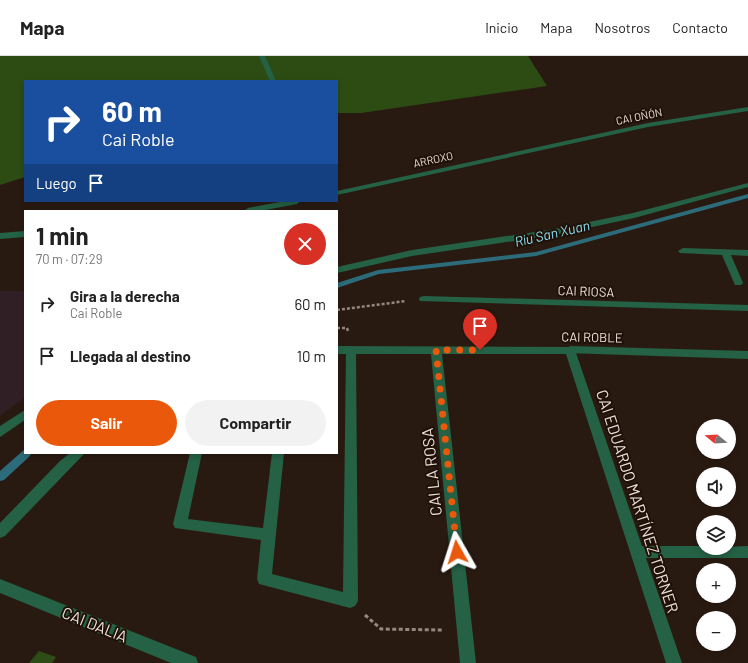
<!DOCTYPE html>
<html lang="es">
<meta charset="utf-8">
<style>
body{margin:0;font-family:Barlow,sans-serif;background:#f2f2f2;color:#222;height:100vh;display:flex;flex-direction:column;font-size:15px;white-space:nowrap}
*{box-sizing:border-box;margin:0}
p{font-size:13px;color:#767676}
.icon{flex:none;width:22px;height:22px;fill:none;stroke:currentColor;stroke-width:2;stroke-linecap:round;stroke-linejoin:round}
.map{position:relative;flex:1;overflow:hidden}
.side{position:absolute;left:24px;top:154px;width:314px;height:244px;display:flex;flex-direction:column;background:#fff;border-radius:0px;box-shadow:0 2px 6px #0003}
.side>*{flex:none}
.top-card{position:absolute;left:24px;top:24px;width:314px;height:122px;border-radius:0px;box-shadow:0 2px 6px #0003;background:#1a4fa0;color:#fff;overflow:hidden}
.needle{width:26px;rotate:288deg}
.buttons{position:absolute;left:696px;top:363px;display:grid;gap:8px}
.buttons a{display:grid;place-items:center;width:40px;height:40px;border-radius:50%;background:#fff;box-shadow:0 2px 6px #0003;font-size:20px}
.pin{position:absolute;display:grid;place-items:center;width:34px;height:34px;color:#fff;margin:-41px -17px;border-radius:50% 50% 50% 0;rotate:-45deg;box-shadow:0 0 4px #0007}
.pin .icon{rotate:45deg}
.me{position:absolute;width:44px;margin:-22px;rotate:354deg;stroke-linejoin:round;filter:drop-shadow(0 0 3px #0008)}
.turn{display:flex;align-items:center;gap:14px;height:84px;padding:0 12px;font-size:18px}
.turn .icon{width:52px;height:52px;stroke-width:2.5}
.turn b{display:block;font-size:28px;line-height:34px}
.then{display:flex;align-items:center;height:38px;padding:0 12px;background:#0003;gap:8px;font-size:15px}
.round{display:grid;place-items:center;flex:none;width:42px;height:42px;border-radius:21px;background:#f2f2f2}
.head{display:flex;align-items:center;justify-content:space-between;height:68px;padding:0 12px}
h1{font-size:24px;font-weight:700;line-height:30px}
.action{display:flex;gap:8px;margin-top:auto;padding:8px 12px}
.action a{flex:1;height:46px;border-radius:24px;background:#ea580c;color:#fff;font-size:16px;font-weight:700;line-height:46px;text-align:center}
.action a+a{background:#f2f2f2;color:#222}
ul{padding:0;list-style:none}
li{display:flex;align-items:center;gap:12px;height:52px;padding:0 12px}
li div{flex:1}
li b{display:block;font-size:15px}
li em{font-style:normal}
header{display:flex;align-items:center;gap:24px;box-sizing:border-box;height:56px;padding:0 20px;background:#fff;border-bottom:1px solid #e0e0e0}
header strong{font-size:19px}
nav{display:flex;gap:22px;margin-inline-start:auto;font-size:14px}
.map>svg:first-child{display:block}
.education{fill:#311f26}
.green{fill:#2d4c16}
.forest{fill:#2c4c14}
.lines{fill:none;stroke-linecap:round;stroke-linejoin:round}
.stream{fill:#2c6c7a;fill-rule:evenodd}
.path-far1{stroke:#948780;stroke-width:2.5;stroke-dasharray:3 2;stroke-linecap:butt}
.path{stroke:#948780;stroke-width:3;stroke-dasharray:4 2.5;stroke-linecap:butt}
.service{fill:#246145;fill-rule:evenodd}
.pedestrian{fill:#246145;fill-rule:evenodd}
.minor{fill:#246145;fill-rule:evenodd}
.tertiary{fill:#246145;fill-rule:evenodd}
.route{stroke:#ea580c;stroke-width:7;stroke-dasharray:0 12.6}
.labels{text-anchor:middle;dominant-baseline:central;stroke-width:4;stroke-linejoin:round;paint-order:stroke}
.far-street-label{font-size:11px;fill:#ece1db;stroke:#1f1108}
.street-label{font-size:13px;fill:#ece1db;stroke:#1f1108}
.water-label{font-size:14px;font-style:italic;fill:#8bdff4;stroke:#1f1108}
.near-street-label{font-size:16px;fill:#ece1db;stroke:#1f1108}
</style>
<header>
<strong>Mapa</strong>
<nav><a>Inicio</a><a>Mapa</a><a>Nosotros</a><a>Contacto</a></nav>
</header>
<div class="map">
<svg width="748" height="607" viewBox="0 0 748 607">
<rect width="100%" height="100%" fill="#291a11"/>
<!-- education -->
<path class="education" d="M0 235H25V341L0 360Z"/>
<!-- green -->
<path class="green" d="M39 595 56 601 52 607H29Z"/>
<!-- forest -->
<path class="forest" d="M0 0H528L547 30 361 57H337V25H25V121L0 129Z"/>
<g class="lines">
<!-- stream -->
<path class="stream" d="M748 138V142L536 200 379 218 337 232V227L378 214 536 196Z
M25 393V397H31L30 400 4 424 0 425V415Z"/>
<!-- path-far1 -->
<path class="path-far1" d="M337 254 406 245
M337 272H347L348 275"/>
<!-- path -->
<path class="path" d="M365 559 381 573 442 574"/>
<!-- service -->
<path class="service" d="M683 192 748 194V200L731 199 743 227 741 229H735L722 199 680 197 678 195Z"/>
<!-- pedestrian -->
<path class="pedestrian" d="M748 127V131L634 162 555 179 412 200 337 217V211L412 194 555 173 633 157Z
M570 290 748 295V303L566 297 565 294Z
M25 354V364L0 381V370Z"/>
<!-- minor -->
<path class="minor" d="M259 0H265L276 25H270Z
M424 240 748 249V255L420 245 419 243 420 241Z
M337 290 574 291 642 490H703V492L748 490V502H646L682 607H666L566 298H442L476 607H460L431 298H356L358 545 355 550 350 552 259 528 257 523 261 484 175 472 173 468 190 397H202L188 463 263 472 272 397H284L272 518 343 536 346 298H337Z
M70 397H85L5 480 0 482V467L60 405Z
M0 523 196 601 198 607H171L0 537Z"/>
<!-- tertiary -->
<path class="tertiary" d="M748 51V55L648 71 337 139V135L648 67Z
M285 145H301L297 148 260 155H244L248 152Z
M25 175V181L0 183V177Z"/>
</g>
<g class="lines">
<!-- route -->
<path class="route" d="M457 496 436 294H480"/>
</g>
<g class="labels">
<!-- far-street labels -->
<g class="far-street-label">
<text transform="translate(639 60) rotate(-11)">CAI OÑÓN</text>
<text transform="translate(433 103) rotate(-12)">ARROXO</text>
</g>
<!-- street labels -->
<g class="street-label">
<text transform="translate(586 235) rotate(2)">CAI RIOSA</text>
<text transform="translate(592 281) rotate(1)">CAI ROBLE</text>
</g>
<!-- water labels -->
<g class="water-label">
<text transform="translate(552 177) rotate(-13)">Ríu San Xuan</text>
</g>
<!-- near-street labels -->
<g class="near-street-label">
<text transform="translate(431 416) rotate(-96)">CAI LA ROSA</text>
<text transform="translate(638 445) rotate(72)">CAI EDUARDO MARTÍNEZ TORNER</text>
<text transform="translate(95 568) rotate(22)">CAI DALIA</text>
</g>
</g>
</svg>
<div class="buttons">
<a><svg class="needle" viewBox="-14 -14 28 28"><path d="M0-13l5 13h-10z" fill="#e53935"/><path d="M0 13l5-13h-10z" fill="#767676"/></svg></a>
<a><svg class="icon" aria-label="sound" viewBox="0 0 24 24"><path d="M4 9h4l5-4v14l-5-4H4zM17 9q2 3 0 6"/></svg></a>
<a><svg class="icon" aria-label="layers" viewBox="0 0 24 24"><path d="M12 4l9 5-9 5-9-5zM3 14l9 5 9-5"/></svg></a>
<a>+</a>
<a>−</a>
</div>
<div class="pin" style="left:480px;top:294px;background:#d93025"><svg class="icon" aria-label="arrive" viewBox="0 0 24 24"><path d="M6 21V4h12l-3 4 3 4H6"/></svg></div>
<svg class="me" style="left:457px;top:496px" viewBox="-20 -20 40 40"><path d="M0-17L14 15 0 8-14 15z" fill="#ea580c" stroke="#fff" stroke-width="4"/></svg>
<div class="top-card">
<div class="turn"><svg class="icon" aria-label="right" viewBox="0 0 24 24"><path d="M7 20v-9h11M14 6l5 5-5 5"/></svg><div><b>60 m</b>Cai Roble</div></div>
<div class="then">Luego<svg class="icon" aria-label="arrive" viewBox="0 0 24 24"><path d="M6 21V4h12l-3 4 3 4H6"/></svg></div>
</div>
<section class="side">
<div class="head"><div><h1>1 min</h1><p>70 m · 07:29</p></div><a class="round" style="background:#d93025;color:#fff"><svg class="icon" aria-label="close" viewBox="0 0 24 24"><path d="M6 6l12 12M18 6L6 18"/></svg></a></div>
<ul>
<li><svg class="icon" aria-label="right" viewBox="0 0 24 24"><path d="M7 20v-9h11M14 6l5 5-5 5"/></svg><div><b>Gira a la derecha</b><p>Cai Roble</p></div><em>60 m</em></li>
<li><svg class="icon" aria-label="arrive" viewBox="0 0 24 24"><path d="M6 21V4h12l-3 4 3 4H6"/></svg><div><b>Llegada al destino</b></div><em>10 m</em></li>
</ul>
<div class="action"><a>Salir</a><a>Compartir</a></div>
</section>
</div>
